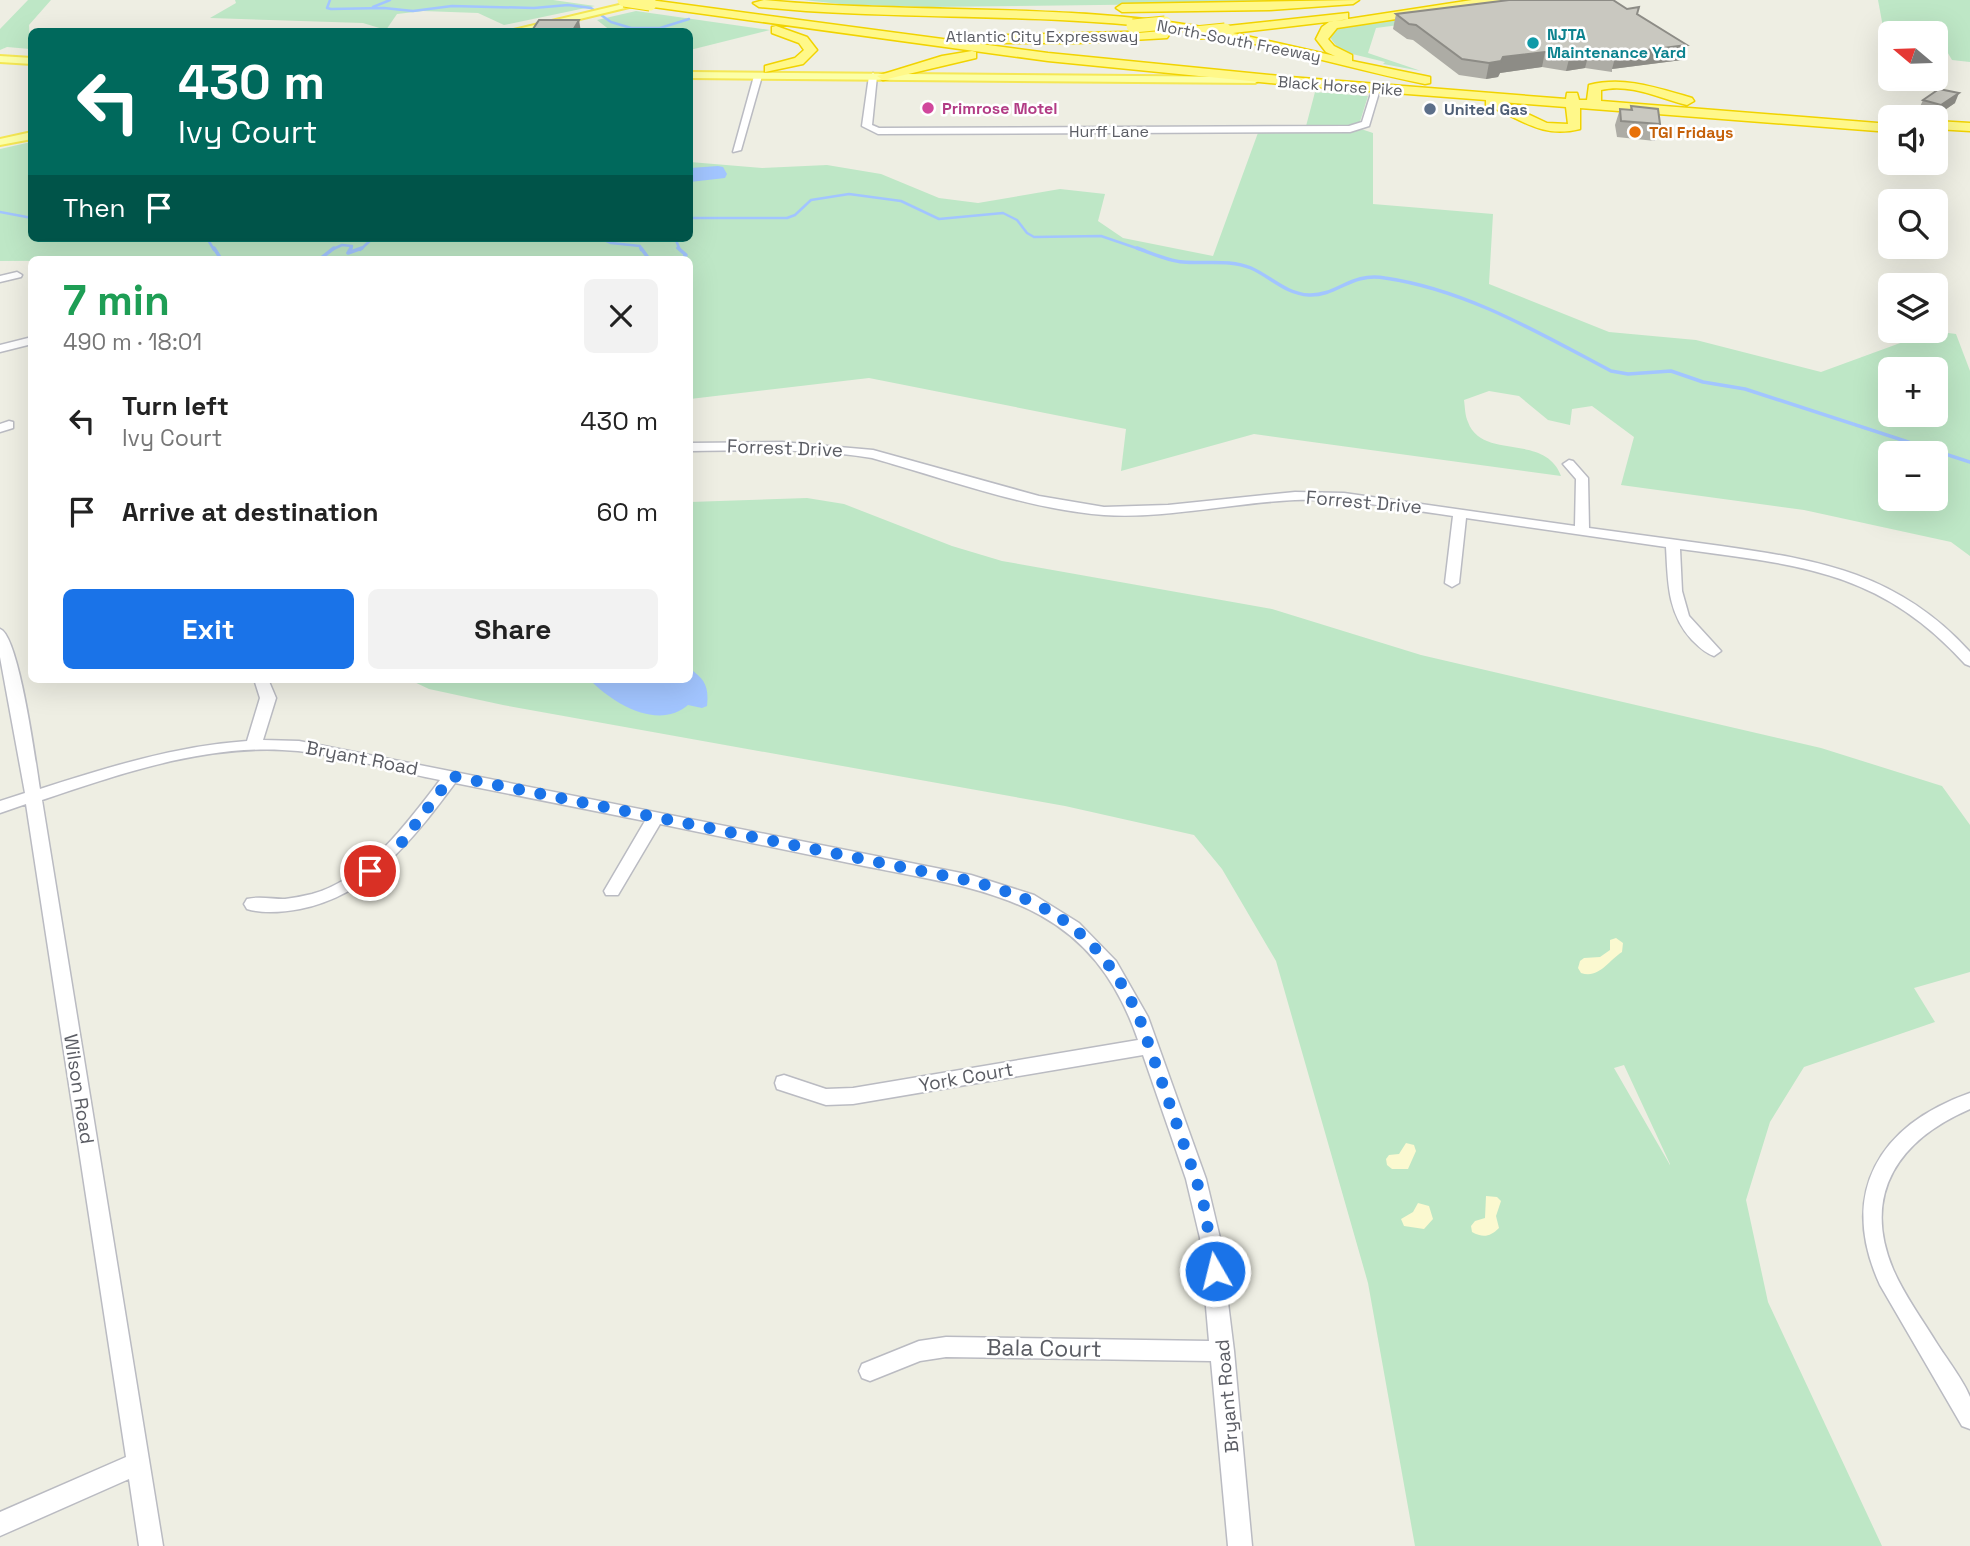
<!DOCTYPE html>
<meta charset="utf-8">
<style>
body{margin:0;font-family:"Space Grotesk",sans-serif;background:#f2f2f2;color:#222;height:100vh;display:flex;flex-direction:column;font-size:26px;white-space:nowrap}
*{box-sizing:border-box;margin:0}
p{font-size:23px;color:#767676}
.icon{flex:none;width:38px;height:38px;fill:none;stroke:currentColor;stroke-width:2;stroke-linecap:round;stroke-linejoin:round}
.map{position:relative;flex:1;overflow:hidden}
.sheet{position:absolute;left:28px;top:256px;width:665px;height:427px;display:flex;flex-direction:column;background:#fff;border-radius:10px;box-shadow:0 7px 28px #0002}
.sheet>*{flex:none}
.guide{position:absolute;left:28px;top:28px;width:665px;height:214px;border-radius:10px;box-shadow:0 7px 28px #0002;background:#00695c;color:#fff;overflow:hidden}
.needle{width:46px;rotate:289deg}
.buttons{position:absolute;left:1878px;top:21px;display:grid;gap:14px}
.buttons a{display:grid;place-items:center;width:70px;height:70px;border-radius:10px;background:#fff;box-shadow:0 7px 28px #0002;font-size:35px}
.pin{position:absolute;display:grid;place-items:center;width:60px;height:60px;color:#fff;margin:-30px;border:4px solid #fff;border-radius:50%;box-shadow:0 2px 7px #0007}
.me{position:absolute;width:77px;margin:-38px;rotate:352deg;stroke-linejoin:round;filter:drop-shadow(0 0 5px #0008)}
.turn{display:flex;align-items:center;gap:24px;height:147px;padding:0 35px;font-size:32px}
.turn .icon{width:91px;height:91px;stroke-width:2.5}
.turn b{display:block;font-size:49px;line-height:60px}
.then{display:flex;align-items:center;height:66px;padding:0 35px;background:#0003;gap:14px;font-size:26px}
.round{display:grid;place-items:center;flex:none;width:74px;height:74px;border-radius:10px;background:#f2f2f2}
.headline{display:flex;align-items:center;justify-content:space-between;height:119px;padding:0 35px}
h1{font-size:42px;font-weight:600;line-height:52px;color:#1e9e55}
.button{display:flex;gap:14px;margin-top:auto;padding:14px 35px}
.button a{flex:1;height:80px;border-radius:10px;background:#1a73e8;color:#fff;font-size:28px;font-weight:600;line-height:80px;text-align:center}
.button a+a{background:#f2f2f2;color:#222}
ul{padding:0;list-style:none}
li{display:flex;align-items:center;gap:21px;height:91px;padding:0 35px}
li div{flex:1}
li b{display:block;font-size:26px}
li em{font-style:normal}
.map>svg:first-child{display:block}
.green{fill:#bee7c6;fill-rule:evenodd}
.sand{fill:#fbf9d0}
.water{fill:#a2c5ff}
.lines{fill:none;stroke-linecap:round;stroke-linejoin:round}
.stream-far1{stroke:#a2c5ff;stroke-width:2.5}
.stream{stroke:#a2c5ff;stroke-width:3.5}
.minor-casing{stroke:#babbc2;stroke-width:3}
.major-casing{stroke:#f5e754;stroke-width:4}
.highway-casing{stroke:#f1d300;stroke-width:3}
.minor{fill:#fff;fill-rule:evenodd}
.major{fill:#fcffa7;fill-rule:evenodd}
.highway{fill:#fff889;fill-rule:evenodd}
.highway-bridge-casing{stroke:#f1d300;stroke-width:15;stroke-linecap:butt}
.highway-bridge{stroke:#fff889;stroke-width:13}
.wall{fill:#adaca5}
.shaded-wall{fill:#8d8c86}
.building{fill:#c9c8c0;stroke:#8d8c86;stroke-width:2}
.route{stroke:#1a73e8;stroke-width:12;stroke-dasharray:0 21.6}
.culture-dot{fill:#0f9aa8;stroke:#fff;stroke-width:2.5}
.hotel-dot{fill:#d1479c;stroke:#fff;stroke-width:2.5}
.service-dot{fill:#5c6f8a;stroke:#fff;stroke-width:2.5}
.food-dot{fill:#e8710a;stroke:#fff;stroke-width:2.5}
.labels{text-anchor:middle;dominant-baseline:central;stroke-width:5;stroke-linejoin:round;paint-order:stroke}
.far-culture-label{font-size:16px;font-weight:bold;fill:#0d838f;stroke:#fff;text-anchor:start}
.far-street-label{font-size:16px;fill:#5b5d64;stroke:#fff}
.far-hotel-label{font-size:16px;font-weight:bold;fill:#b23c85;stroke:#fff;text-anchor:start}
.far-service-label{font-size:16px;font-weight:bold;fill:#4e5e75;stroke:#fff;text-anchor:start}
.far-food-label{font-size:16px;font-weight:bold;fill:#c56008;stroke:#fff;text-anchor:start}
.street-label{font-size:19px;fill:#5b5d64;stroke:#fff}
.near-street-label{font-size:23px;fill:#5b5d64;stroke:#fff}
</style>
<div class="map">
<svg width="1970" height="1546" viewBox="0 0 1970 1546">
<rect width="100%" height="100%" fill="#eeeee3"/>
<!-- green -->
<path class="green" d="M28 0H51L29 25 30 49 7 47 0 50V29Z
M235 0H553L595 6 504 25 478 13 423 11 397 14 386 30 363 23 210 18 236 3Z
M804 0H1294L1266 3 928 7 849 5Z
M1588 0 1376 28 1368 53 1421 71 1383 64 1385 62 1340 51 1329 36 1342 25 1337 23Z
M1878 0H1970V62L1952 60 1936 33 1883 27Z
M636 11 770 30 690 50V32L611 31 597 20Z
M1315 92 1368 96 1358 128 1373 133V204L1493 214 1489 284 1609 332 1696 340 1821 372 1933 331 1956 334 1970 371V556L1951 542 1804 510 1621 485 1634 437 1592 406 1572 409 1570 425 1548 420 1519 396 1489 391 1464 400C1465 407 1465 416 1468 422 1482 461 1545 432 1561 476L1254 434 1121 471 1126 429 869 378 690 399V259L506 256 488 259 0 261V149L31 142 32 238H690V162L762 168 827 165 881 174 939 198 978 203 1060 189 1105 194 1098 221 1123 238 1213 256 1259 130H1305ZM1890 369H1936V415H1890ZM1890 453H1936V499H1890Z
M807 498 844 504 952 546 1002 561 1272 609 1421 655 1821 748 1942 786 1970 825V972L1914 988 1935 1022 1804 1067 1770 1122 1746 1200 1768 1302 1882 1546H1415L1368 1283 1276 961 1222 869 1194 835 1065 806 503 705 429 689 408 679H690V502ZM1624 1065 1670 1164V1165L1614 1068Z"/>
<!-- sand -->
<path class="sand" d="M1616 938 1623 943 1622 952C1608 961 1599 979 1581 973L1578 968 1580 961 1584 958 1600 957 1610 950V940Z
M1406 1143 1414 1145 1416 1151 1408 1169H1392L1387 1165 1386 1159 1389 1155 1399 1154Z
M1486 1196 1497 1197 1501 1201 1496 1216 1499 1228C1490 1237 1483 1238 1472 1232L1471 1226 1475 1221 1485 1218Z
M1418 1203 1429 1206 1433 1219 1424 1229 1404 1226 1401 1219 1413 1212Z"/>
<!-- water -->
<path class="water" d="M718 166 723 167 727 174 725 178 690 182V168Z
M690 669C705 679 709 687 707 706L702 708 688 705C658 731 612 703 589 679H690Z"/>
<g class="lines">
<!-- stream-far1 -->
<path class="stream-far1" d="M330 0 327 8 331 9 384 8 413 11 452 6 534 8 568 5 591 8 611 22 631 28H660L689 19
M373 7 390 0
M0 212 32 218
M690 218H787L795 215 811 200 849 194 901 201 939 219 1003 213 1017 220 1027 233 1034 237 1101 236 1142 250
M207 238 214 250
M600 238 611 243 640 246 641 250
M675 238 680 250
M331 250 342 245 352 246 350 250
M360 250 373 238"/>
<!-- stream -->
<path class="stream" d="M214 248 221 259
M351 248 348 253 362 248
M641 248 649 259
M678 248 686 255 682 259
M1137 248C1151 253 1168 261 1183 262 1206 264 1230 259 1251 268 1271 277 1286 294 1309 295 1338 296 1350 272 1385 278 1467 290 1539 333 1611 371L1628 374 1671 371 1703 382 1745 389 1970 462
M320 259 334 248"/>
<!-- minor casing -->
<g class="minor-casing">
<path id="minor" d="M758 73 762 76 741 150 733 152 754 76Z
M873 73 877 76 872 125 879 128 1349 126 1362 122 1373 87 1380 89 1369 126 1350 132 878 134 862 126 869 76Z
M17 272 22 275 21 277 0 282V276Z
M32 337V344L0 352V345Z
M9 421 13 422V428L0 432V424Z
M782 442 873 450 1039 496 1104 507 1168 505 1295 492 1344 493 1575 526 1576 479 1563 464 1569 460 1573 461 1588 478 1589 528C1633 534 1677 540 1721 546 1821 560 1899 574 1970 652V666L1965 664C1880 570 1798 565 1680 549L1682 591 1689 616 1721 651 1714 656C1705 653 1698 646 1692 640 1667 613 1668 581 1666 547L1466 518 1459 583 1452 587 1445 583 1453 516C1401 509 1348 498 1295 500 1231 503 1167 519 1104 515 1031 510 943 478 872 458 811 448 751 450 690 451V443Z
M0 629C19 635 36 765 40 789 108 767 176 746 247 741L260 698 254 679H268L276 698 263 740 299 741 971 875 1034 895 1079 923 1116 961 1148 1017 1206 1179 1220 1238 1234 1351 1252 1546H1228L1211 1361 946 1357 920 1361 870 1381 862 1378 859 1371 862 1364 919 1341 946 1337 1209 1341 1200 1238 1186 1179 1143 1055 853 1104 826 1105 777 1089 775 1083 777 1077 784 1075 826 1089 853 1088 1138 1040C1090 901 991 891 864 866 796 852 728 838 660 824L618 895H606L604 891 645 821 455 783C414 838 371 895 300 909 284 912 263 914 247 909L244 904 247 899C259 896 272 899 285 899 294 898 303 896 312 894 367 879 407 823 440 780 394 771 345 756 298 751 211 742 123 773 42 800L163 1546H139L129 1479 0 1536V1512L126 1457 26 804 0 813V801L25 793 0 657Z
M1970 1093V1109C1900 1139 1861 1193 1893 1269 1904 1295 1922 1319 1936 1342 1946 1358 1964 1381 1970 1397 1970 1406 1970 1419 1970 1429L1962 1426 1880 1285C1838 1193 1879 1125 1970 1093Z"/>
</g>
<!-- major casing -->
<g class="major-casing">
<path id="major" d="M640 0 654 1 526 32H505Z
M0 56 32 58V64L0 62Z
M690 72 1255 77 1260 80 1255 83 690 78Z
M32 132V139L0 145V139Z"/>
</g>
<!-- highway casing -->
<g class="highway-casing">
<path id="highway" d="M650 0 1048 53 1290 77 1566 99 1567 93H1577L1579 100H1587L1589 85C1625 76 1657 88 1692 98L1694 101 1687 105C1659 98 1630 83 1601 90V101L1890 124V132L1580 108V129C1540 139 1521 118 1486 105V100L1290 85 1048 61 646 6V2ZM1502 102 1566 107 1568 124 1547 123Z
M764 0C917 15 1072 1 1223 31L1228 26 1348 13V19L1344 20 1233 33 1335 56 1326 52 1316 39 1322 27 1329 22 1472 0H1501L1495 4 1337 28 1328 39 1334 46 1352 55V61L1430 77V83L1425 84C1341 67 1257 40 1171 29 1050 14 928 19 806 11L759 7 753 3Z
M1359 0 1353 4 1270 10 1122 12 1116 8 1122 4Z
M776 26 807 37 817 50 803 64 765 72V66L795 58 804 50 799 43 772 33V27Z
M1163 31 1169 35 1167 38 1079 43H1005L999 39 1005 35Z
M972 51 976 52V58L883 80 877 76 942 56Z
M1936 121 1970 123V131L1936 129Z"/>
</g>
<!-- minor -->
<use href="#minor" class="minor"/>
<!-- major -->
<use href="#major" class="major"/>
<!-- highway -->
<use href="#highway" class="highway"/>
<!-- highway-bridge casing -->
<g class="highway-bridge-casing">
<path id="highway-bridge" d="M624 0 650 4
M1133 26 1165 23
M1195 33 1225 30"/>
</g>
<!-- highway-bridge -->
<use href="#highway-bridge" class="highway-bridge"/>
</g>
<!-- wall -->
<path class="wall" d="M1396 14H1637L1687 45 1682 60 1612 69V72L1585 68 1566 71 1542 67 1500 73 1498 77 1486 79 1459 75 1413 40 1407 39 1393 29Z
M1923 100 1955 103 1936 116 1918 111Z
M1631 106 1660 124 1655 141 1617 137 1615 125 1620 109 1630 110Z"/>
<!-- shaded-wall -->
<path class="shaded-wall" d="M579 20 581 32H572Z
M1687 45 1682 60 1612 69 1616 54Z
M1545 52 1542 67 1500 73 1498 77 1486 79 1489 63 1503 57Z
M1589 53 1585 68 1566 71 1570 55Z
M1959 93 1955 103 1936 116 1941 105Z"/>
<!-- building -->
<path class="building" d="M1509 0H1613L1627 9 1639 7 1637 14 1687 45 1616 54V56L1589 53 1570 55 1545 52 1503 57 1501 61 1489 63 1462 59 1416 25 1409 24 1396 14Z
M539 20H579L572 32H531Z
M1939 89 1959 93 1941 105 1923 100Z
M1631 106 1658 109 1660 124 1621 121 1620 109 1632 110Z"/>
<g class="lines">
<!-- route -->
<path class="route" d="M370 871 402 842 452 776 971 881C1055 902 1102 938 1139 1017L1196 1179 1204 1206 1215 1271"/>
</g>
<!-- markers -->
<circle class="culture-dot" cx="1533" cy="43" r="7"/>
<circle class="hotel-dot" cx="928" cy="108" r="7"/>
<circle class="service-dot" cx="1430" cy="109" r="7"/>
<circle class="food-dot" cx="1635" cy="132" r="7"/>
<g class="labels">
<!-- far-culture labels -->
<g class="far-culture-label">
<text x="1547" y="34">NJTA<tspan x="1547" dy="18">Maintenance Yard</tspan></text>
</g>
<!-- far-street labels -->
<g class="far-street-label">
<text x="1042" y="36">Atlantic City Expressway</text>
<text transform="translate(1239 41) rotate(11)">North-South Freeway</text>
<text transform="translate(1340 86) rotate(4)">Black Horse Pike</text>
<text x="1109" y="131">Hurff Lane</text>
</g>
<!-- far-hotel labels -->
<g class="far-hotel-label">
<text x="942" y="108">Primrose Motel</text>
</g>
<!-- far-service labels -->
<g class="far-service-label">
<text x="1444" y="109">United Gas</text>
</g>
<!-- far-food labels -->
<g class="far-food-label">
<text x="1649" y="132">TGI Fridays</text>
</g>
<!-- street labels -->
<g class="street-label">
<text transform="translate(785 448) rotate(2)">Forrest Drive</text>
<text transform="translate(1364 502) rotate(5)">Forrest Drive</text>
<text transform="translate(362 758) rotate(11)">Bryant Road</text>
<text transform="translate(966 1077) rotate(-10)">York Court</text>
<text transform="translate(79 1089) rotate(81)">Wilson Road</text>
<text transform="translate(1227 1396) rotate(-95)">Bryant Road</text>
</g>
<!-- near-street labels -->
<g class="near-street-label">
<text transform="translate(1044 1348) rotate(1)">Bala Court</text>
</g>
</g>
</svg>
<div class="buttons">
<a><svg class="needle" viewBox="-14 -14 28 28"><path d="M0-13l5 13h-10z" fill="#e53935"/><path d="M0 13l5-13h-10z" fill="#767676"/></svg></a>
<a><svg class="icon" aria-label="sound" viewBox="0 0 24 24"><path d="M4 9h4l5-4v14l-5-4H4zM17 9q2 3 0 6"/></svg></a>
<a><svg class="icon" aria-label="search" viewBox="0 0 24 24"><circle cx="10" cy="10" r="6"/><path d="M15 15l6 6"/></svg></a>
<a><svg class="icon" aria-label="layers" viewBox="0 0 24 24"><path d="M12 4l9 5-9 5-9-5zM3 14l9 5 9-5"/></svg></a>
<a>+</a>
<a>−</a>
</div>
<div class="pin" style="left:370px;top:871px;background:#d93025"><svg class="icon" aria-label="arrive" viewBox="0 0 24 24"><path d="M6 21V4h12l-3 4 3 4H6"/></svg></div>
<svg class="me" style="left:1215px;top:1271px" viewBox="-20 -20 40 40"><circle r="17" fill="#1a73e8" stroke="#fff" stroke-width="3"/><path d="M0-11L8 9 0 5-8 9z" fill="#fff"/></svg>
<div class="guide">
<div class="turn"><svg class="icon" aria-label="left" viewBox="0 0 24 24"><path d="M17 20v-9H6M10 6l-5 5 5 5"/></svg><div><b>430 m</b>Ivy Court</div></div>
<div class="then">Then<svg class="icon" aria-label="arrive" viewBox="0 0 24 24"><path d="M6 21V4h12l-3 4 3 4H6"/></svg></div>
</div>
<section class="sheet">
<div class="headline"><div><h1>7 min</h1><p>490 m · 18:01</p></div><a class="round"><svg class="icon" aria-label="close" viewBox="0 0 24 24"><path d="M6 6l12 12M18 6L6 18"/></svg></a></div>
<ul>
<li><svg class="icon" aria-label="left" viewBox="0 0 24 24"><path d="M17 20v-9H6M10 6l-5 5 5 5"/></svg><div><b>Turn left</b><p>Ivy Court</p></div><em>430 m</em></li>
<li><svg class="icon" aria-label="arrive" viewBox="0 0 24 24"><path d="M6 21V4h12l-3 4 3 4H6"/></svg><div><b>Arrive at destination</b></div><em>60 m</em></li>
</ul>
<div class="button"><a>Exit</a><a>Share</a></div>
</section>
</div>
